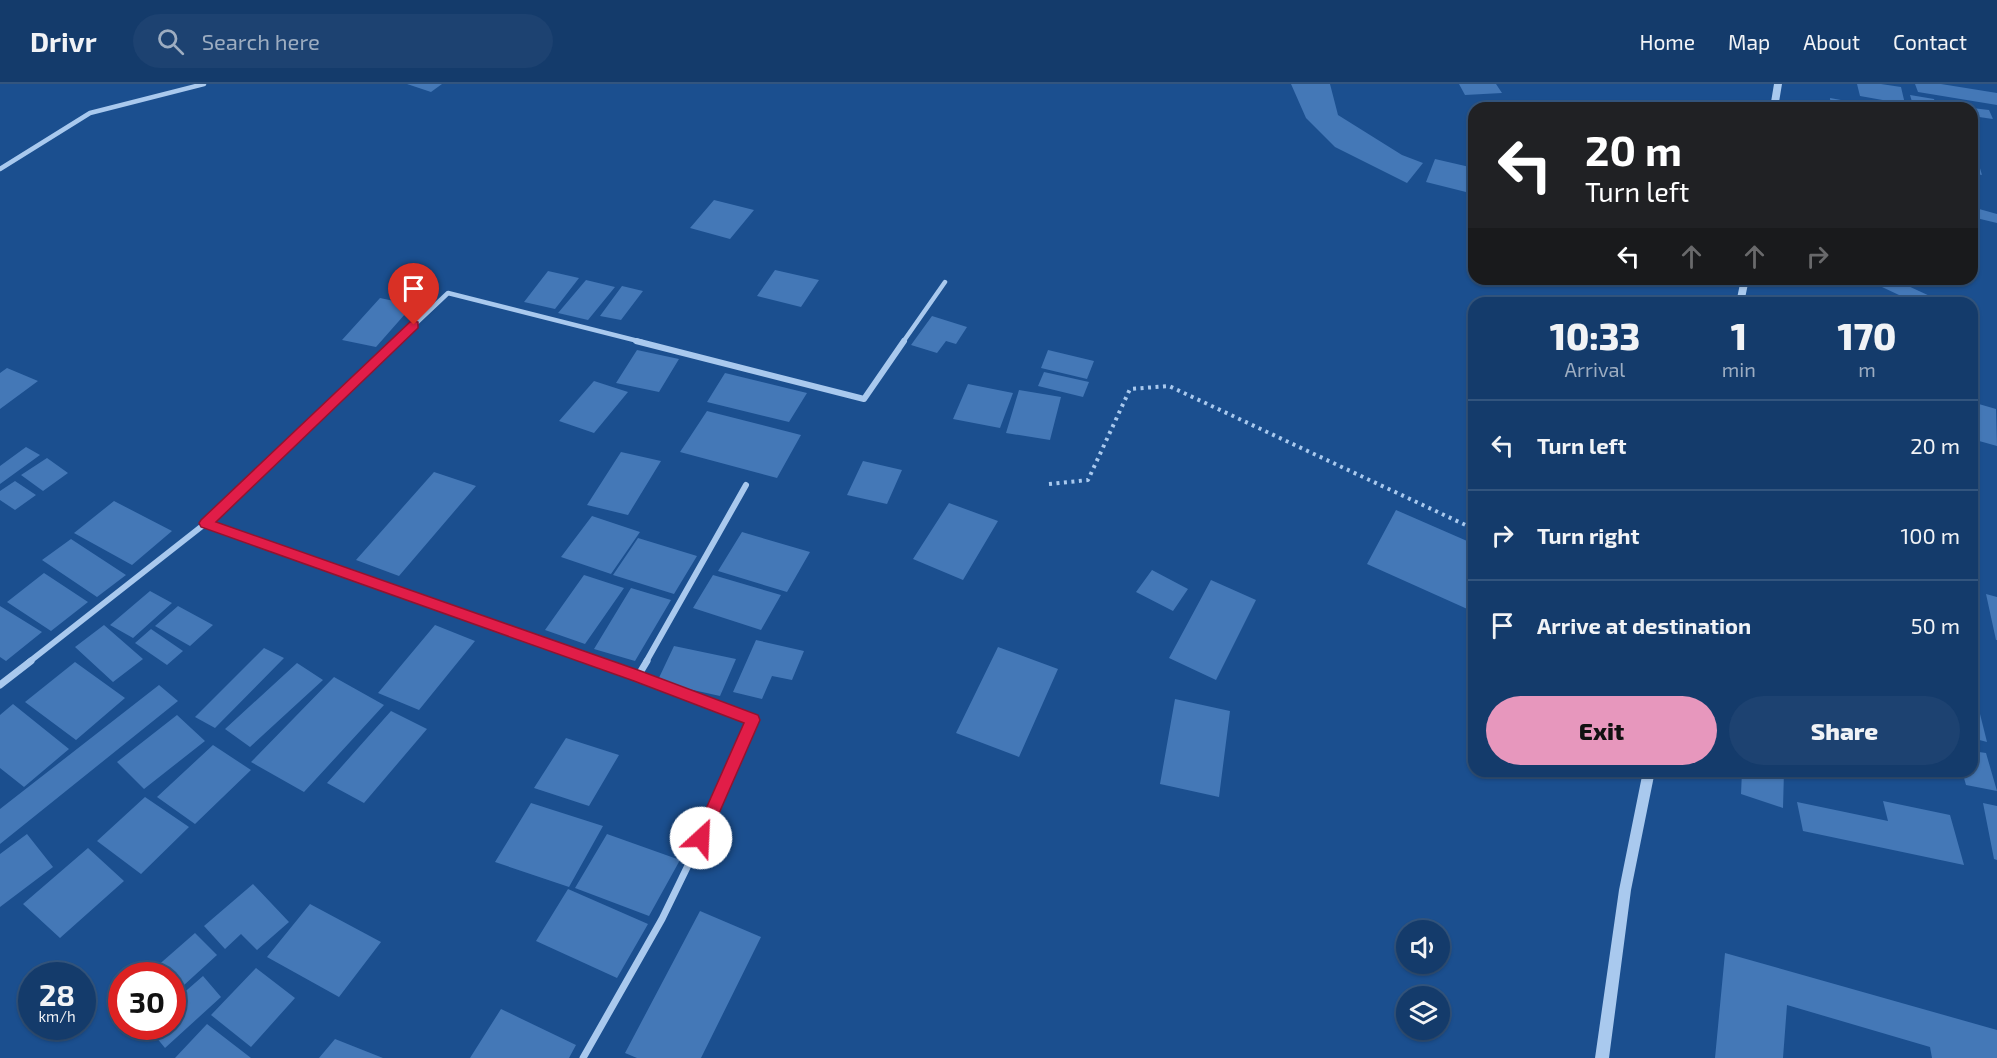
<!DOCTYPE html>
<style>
body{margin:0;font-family:"Exo 2",sans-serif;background:#1d4271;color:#f1f3f6;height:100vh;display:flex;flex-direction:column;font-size:22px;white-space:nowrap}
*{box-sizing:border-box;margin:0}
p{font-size:20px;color:#9dadc1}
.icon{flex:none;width:33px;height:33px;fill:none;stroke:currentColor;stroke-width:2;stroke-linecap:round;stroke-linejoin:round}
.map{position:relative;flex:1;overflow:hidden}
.side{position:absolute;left:1468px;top:213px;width:510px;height:480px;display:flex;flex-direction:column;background:#143b6b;border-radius:18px;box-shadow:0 2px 4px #0004,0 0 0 2px #33557e}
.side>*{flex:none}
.top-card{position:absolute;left:1468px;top:18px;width:510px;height:183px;border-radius:18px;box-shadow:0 2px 4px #0004,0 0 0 2px #33557e;background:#202124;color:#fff;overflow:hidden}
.buttons{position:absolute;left:1396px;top:836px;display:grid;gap:12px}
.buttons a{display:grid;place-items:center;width:54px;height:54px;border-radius:50%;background:#143b6b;box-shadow:0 2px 4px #0004,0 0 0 2px #33557e;font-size:30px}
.speed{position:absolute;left:18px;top:878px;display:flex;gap:12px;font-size:30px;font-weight:700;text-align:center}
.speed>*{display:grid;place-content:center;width:78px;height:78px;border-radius:50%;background:#143b6b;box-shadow:0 2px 4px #0004,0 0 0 2px #33557e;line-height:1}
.speed small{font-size:15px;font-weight:400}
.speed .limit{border:9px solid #d22;background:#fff;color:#111}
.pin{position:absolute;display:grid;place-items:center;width:51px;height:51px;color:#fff;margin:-62px -26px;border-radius:50% 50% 50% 0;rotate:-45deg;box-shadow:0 0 6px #0007}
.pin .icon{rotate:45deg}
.me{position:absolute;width:66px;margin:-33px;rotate:25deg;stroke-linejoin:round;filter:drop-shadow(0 0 4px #0008)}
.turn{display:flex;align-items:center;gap:21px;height:126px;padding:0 18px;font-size:27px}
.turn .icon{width:78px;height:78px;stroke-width:2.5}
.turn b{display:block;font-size:42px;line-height:51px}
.lanes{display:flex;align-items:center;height:57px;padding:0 18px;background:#0003;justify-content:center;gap:30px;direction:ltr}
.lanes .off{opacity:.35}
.eta{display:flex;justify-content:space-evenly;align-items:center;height:102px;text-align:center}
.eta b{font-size:36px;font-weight:800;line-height:42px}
.button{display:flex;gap:12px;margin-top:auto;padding:12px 18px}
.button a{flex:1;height:69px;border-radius:36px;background:#e797bd;color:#111;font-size:24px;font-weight:800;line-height:69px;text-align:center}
.button a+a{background:#1d4271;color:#f1f3f6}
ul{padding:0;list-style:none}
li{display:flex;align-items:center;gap:18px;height:90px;padding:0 18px;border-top:2px solid #33557e}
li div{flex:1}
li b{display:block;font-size:22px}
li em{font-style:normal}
header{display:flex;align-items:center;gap:36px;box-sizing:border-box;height:84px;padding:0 30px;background:#143b6b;border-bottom:2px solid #33557e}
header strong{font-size:28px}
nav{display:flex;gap:33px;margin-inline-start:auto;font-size:21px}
.search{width:420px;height:54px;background:#1d4271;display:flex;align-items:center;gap:15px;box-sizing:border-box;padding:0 21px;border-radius:33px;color:#9dadc1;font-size:22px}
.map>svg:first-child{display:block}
.building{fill:#4478b7}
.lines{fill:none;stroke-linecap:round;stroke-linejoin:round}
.path{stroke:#a9c9ee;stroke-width:4;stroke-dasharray:3 4.5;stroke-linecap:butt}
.minor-far2{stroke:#a9c9ee;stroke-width:4.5}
.minor-far1{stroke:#a9c9ee;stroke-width:6}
.minor{stroke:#a9c9ee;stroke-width:7}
.tertiary{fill:#a9c9ee;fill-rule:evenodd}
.route{fill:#e11d48;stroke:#92132f;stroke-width:1.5}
</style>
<header>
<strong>Drivr</strong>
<div class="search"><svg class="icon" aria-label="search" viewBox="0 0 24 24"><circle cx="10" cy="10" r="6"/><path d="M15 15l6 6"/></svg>Search here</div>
<nav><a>Home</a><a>Map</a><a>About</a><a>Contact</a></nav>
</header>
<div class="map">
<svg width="1997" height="974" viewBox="0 0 1997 974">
<rect width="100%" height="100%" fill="#1b4f8f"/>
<!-- building -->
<path class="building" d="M407 0H442L431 8Z
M1291 0H1330L1338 31 1402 71 1423 79 1407 99 1335 63 1306 34Z
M1459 0H1496L1502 9 1465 11Z
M1857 0H1881L1901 3 1905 20 1860 12Z
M1915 0H1941L1997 9V21L1918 8Z
M1910 11 1934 15 1937 24 1913 21Z
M1830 14 1863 20V24H1831Z
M1972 24 1989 26 1993 35 1972 32Z
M1972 73 1977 74 1982 91 1972 89Z
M1435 75 1474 84V110L1426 98Z
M714 116 754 126 730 155 690 144Z
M1972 123 1997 130V139L1972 133Z
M775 186 819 196 801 223 757 212Z
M548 187 579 194 555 225 524 218Z
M1865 195H1893L1945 219H1916Z
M586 196 615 203 588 236 558 229Z
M622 202 643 207 621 236 600 232Z
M380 214 413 221 376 263 342 256Z
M932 232 967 243 956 260 946 257 937 269 911 261Z
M637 266 679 275 659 308 616 299Z
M1048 266 1094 277 1087 295 1041 284Z
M7 284 38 297 0 325V289Z
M1044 288 1089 298 1083 313 1038 302Z
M725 289 807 309 789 338 707 318Z
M594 297 628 308 594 349 559 337Z
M968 300 1013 309 1000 344 953 335Z
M1019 306 1061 313 1050 356 1006 349Z
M1972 318 1996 325 1997 362 1972 355Z
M707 327 801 351 777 394 680 368Z
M26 363 40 371 0 400V382Z
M621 368 661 377 628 431 587 421Z
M47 374 68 389 43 407 21 391Z
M863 377 902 386 887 420 847 411Z
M434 388 476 402 399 492 356 476Z
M15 397 36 411 15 426 0 416V407Z
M114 417 172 447 132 481 74 449Z
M949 419 998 437 963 496 913 475Z
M1396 426 1474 460V528L1367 480Z
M592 432 640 448 611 490 561 473Z
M742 448 810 468 787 508 718 487Z
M638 454 697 472 674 510 613 491Z
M71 455 126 491 97 513 42 476Z
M1152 486 1188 505 1173 527 1136 508Z
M44 489 88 518 51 547 7 518Z
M584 491 624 504 585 560 545 546Z
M713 491 781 511 761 546 693 524Z
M1211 496 1256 516 1216 596 1169 574Z
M631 504 671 516 635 577 594 565Z
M150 507 172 519 133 554 110 541Z
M1986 510 1997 513V556H1996Z
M0 522 42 548 6 577 0 573Z
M178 522 213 541 190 562 155 542Z
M104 541 143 575 113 598 75 563Z
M435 541 475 557 419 626 378 609Z
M151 545 183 567 167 581 135 559Z
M756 556 804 567 792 596 772 592 762 615 733 608Z
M674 562 736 575 720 612 657 598Z
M998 563 1058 585 1019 673 956 649Z
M264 564 284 574 215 644 195 633Z
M75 578 125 614 76 656 25 618Z
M297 579 323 596 250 663 225 645Z
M334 593 384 621 304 708 251 678Z
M159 601 178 617 0 760V725Z
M1972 613 1976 614 1987 658 1972 654Z
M1175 615 1230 627 1219 713 1160 700Z
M13 620 69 665 24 703 0 684V631Z
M391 627 427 645 364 719 327 699Z
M177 631 205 657 144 705 117 678Z
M566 654 619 671 589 722 534 704Z
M213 661 251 686 195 740 157 713Z
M1972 667 1986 669 1997 707 1966 701 1962 687H1972Z
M1742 687H1784L1783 724 1741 710Z
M145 713 189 743 141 790 97 757Z
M1883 717 1950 731 1964 781 1803 747 1797 718 1888 737Z
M531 719 603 742 569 803 495 778Z
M1983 719 1997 722V776L1994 775Z
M27 750 53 783 0 823V770Z
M607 750 680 776 649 832 575 804Z
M88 764 124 797 60 854 23 820Z
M253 800 289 838 257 866 241 850 225 865 204 842Z
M568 805 648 840 617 894 536 857Z
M310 820 381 858 339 913 267 873Z
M700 827 761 853 701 974H637L625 969Z
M195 849 217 871 172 912V891H147Z
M1725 869 1997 946V974H1932L1930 963 1787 921 1783 974H1715Z
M256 884 295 914 251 963 211 931Z
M203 892 221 913 165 964 147 942H172V919Z
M501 925 576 961 569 974H470Z
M207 940 251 974H175Z
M335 955 383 974H319Z"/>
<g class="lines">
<!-- path -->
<path class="path" d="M1049 400 1088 396 1130 305 1169 302 1474 445"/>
<!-- minor-far2 -->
<path class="minor-far2" d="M0 85 90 29 204 0
M396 258 448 209 642 258
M903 258 945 198"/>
<!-- minor-far1 -->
<path class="minor-far1" d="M636 257 864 315 904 257
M206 439 599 578
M29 578 206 439 398 257
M646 578 746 401"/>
<!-- minor -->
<path class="minor" d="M638 592 647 577
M0 601 31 577
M583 974 662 835 711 734 753 636 595 577"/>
<!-- tertiary -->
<path class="tertiary" d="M1774 0H1782L1778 24H1770Z
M1741 195H1749L1744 219H1736Z
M1643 687H1655L1631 806 1609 974H1595L1619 806Z"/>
</g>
<!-- route -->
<path class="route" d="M414 237 418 238V244L216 438 638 586 758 631 760 636 706 759 701 762 695 759 693 754 744 639 634 597 201 443 199 439 201 436 410 238Z"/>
</svg>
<div class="buttons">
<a><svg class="icon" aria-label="sound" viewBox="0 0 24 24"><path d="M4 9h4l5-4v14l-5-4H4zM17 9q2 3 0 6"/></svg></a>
<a><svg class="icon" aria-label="layers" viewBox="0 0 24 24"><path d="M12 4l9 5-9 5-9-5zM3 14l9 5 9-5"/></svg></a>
</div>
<div class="speed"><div>28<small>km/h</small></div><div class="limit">30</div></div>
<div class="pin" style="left:414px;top:241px;background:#d93025"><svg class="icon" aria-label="arrive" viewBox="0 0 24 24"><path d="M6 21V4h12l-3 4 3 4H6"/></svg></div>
<svg class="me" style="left:701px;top:754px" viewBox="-20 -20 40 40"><circle r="19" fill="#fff"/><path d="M0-13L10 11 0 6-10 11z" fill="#e11d48"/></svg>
<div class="top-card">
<div class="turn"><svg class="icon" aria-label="left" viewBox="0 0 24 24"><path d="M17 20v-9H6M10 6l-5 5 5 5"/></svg><div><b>20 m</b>Turn left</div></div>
<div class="lanes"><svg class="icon" aria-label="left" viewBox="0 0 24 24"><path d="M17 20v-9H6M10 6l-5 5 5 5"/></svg><svg class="icon off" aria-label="ahead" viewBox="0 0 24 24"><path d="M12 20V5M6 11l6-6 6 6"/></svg><svg class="icon off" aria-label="ahead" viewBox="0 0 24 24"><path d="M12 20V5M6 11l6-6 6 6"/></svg><svg class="icon off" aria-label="right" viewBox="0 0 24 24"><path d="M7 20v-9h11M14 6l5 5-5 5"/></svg></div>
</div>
<section class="side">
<div class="eta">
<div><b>10:33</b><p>Arrival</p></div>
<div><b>1</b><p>min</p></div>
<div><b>170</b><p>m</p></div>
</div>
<ul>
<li><svg class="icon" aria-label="left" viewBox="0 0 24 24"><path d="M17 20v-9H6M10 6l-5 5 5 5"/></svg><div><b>Turn left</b></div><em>20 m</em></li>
<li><svg class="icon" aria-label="right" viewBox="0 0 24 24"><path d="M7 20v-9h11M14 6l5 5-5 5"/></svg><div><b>Turn right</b></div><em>100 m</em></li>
<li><svg class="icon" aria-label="arrive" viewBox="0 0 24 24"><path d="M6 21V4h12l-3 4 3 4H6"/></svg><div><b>Arrive at destination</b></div><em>50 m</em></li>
</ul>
<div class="button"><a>Exit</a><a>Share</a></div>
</section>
</div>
